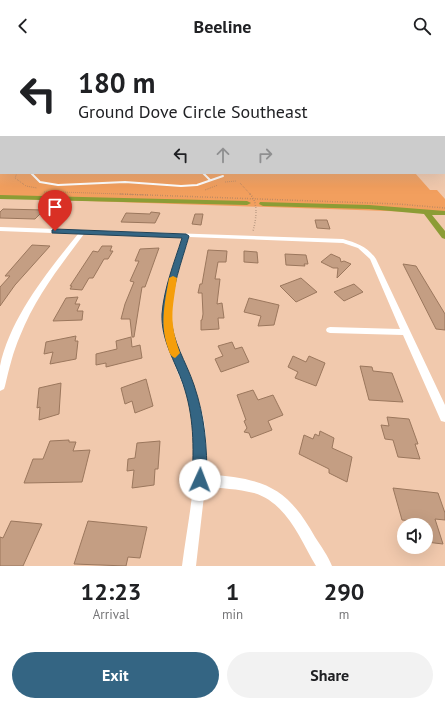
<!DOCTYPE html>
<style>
body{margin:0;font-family:"PT Sans",sans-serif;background:#f2f2f2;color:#202124;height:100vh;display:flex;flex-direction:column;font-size:15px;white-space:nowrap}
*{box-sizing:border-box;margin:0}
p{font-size:13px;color:#757577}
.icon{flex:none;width:22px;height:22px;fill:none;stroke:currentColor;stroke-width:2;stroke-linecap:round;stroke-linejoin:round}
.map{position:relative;height:514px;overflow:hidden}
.side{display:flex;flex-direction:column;background:#fff;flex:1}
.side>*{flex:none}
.banner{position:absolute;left:0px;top:0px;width:445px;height:122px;box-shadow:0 4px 16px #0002;background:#fff;color:#202124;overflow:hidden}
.fabs{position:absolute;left:397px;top:466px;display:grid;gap:8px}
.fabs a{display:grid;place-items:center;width:36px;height:36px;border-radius:50%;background:#fff;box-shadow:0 4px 16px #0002;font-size:20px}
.pin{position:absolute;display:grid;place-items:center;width:34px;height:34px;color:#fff;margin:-41px -17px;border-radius:50% 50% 50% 0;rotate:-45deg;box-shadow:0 0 4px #0007}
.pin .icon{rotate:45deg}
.me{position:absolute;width:44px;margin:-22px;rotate:2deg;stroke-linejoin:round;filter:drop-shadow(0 0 3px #0008)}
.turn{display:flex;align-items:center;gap:14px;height:84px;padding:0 12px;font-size:18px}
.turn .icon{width:52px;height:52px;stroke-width:2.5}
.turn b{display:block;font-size:28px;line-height:34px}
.lanes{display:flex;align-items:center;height:38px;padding:0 12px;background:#0003;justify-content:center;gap:20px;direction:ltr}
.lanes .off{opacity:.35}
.eta{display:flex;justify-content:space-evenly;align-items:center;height:68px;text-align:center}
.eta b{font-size:24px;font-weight:600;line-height:28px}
.action{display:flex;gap:8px;margin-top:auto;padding:8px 12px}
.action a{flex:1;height:46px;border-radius:24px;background:#346583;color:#fff;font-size:16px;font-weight:600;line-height:46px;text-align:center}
.action a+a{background:#f2f2f2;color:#202124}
header{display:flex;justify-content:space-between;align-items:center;height:52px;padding:0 12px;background:#fff;font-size:18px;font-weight:600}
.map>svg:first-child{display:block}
.green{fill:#f29f5e}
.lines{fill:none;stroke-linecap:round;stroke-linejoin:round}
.canal{fill:#8c9c35;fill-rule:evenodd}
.building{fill:#c49e83;stroke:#9b775d}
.path-far1{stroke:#927865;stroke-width:1;stroke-dasharray:0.5 1.5;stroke-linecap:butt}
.path{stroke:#927865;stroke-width:1.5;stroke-dasharray:0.5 2;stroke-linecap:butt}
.lane{stroke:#fff;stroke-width:2}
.street{fill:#fff;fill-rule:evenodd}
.secondary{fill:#fff;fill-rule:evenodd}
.route{fill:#346583;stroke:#224255}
.slow{fill:#f59e0b}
</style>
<header><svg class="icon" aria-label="back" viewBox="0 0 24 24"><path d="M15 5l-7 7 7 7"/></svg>Beeline<svg class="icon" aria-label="search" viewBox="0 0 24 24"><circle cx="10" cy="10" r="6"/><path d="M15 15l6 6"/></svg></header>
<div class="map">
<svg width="445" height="514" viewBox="0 0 445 514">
<rect width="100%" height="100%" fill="#f1c9ad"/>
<!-- green -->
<path class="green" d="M2 121H415L430 138H437L445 147V161L0 146V122Z"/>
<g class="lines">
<!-- canal -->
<path class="canal" d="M0 143 247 149 251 151 247 153 0 147Z
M260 150 369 153 445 159V163H432L445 179V187L442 186 424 162 369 157 263 154 259 152Z"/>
</g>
<!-- building -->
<path class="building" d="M3 157 44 158 35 167 0 166V160Z
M151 160 160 161 155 171 121 170 126 161 150 162Z
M195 162H203L201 173 192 172Z
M315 168H327L330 177 317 176Z
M32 193 50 194 15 233 0 254V235L10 224H5Z
M102 194H112L110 199H113L108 207H104L93 226H89L82 238 70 237 72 234H70L93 199 98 200Z
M159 196 145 235H142L134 285H132L130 267H121L125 252 134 230 130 229 139 209H135L140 197Z
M208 198 227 199 226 210H218L215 227H220L217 252 222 251 224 266H218L219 277 201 278V268H202L203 262 202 241H198L200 232H202Z
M244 199 257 200 258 211 244 210Z
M285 202 306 203 308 212H304L305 214 286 213Z
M331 202 340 206 341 210 344 209 351 212 337 226 338 216H333L321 210Z
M403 212 416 214 445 262V278L436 277Z
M301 226 317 240 296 250 280 234Z
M354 232 363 240 344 249 334 240Z
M78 245 75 252H80L77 259H83L82 268 53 269 66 246Z
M249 246 279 253 274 273 258 274 261 264 244 260Z
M76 284 75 289H78L76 307 50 312 53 300 44 302 46 290Z
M131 285 132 295 140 293 142 306 106 315V311L96 313V302L117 297 116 289Z
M232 290 235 297 242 295 249 310 221 320 215 307 223 304 218 294Z
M293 304 306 310 309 304 325 311 316 334 295 326 298 320 288 315Z
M360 314 372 315 373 319 392 321 403 350 369 348Z
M146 327 153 354 135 361 132 349 125 352 121 336Z
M61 331 59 362 39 368 40 355 37 356 39 336Z
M253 338 258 348 273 343 283 363 268 369 272 378 251 386 249 381 244 380 247 376 244 369 246 368 237 343Z
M387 365 409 367 418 392H415L420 407 398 405 393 388 385 387 381 373 389 374Z
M320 379 334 386 332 396 352 405 347 430 329 421V417L299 402 304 383 313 387 315 382 319 384Z
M69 388V390H76L73 399 90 398 82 430 24 431 33 407H43L50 389Z
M160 389 158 417H155L154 433 132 436 134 418 127 419 128 407 135 406 137 391Z
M393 436 438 441 445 461V468L435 467 443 492 426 490V473H415L413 469 402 468Z
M11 469 42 472 23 514H0V485L3 486Z
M88 469 147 475 140 506 128 505 126 514 74 512Z"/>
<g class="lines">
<!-- path-far1 -->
<path class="path-far1" d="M17 121 15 126 26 134 37 136
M225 130 236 129
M240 131 251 143
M205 138 218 133
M44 140H57
M61 140 148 143"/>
<!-- path -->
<path class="path" d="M120 142 398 152 445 156
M250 142C259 151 256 168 253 179"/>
<!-- lane -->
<path class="lane" d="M31 121 40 130 58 133 125 130 181 134 197 133 223 124
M203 121 210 128"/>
<!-- street -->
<path class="street" d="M0 175 343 187C357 191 368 195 376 207L445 353V370L441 369 403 283 330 281 327 280 326 278 327 276 330 275 400 277 370 207 358 196 343 191 189 185C179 216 169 246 173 278 176 303 191 326 199 350 207 373 207 398 206 422 263 427 286 433 315 485 321 494 328 504 332 514H316C300 487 287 451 254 441 238 437 221 436 205 435L196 514H182C188 467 199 420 194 372 191 348 179 326 171 303 156 263 169 224 183 185L84 182C60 214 35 246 20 284 13 300 9 317 5 334L4 337 0 339C0 331 0 322 0 314 10 266 48 219 78 182L0 179Z"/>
<!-- secondary -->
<path class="secondary" d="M0 63H1V65H0Z"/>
</g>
<!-- sky -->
<linearGradient id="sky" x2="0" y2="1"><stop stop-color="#83aaa0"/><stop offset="0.46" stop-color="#f9e7da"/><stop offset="1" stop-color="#f9e7da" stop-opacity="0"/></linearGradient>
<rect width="445" height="134" fill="url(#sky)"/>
<!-- route -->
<path class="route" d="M55 177 186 182 189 184C182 209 171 237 171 264 172 290 186 309 194 333 205 365 207 395 207 428L204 433 200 435 195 433 192 428C194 395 194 364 183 332 175 309 161 288 162 262 164 236 174 211 182 186L52 181V178Z"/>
<!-- slow -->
<path class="slow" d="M173 224 177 226C172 259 169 269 180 301L175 306C169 304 169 298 167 293 160 270 165 250 169 226Z"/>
</svg>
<div class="fabs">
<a><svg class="icon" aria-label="sound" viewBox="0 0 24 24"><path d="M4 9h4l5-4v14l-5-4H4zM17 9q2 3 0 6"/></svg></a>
</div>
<div class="pin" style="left:55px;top:179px;background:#d93025"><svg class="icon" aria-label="arrive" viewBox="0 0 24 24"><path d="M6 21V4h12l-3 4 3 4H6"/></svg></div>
<svg class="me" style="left:200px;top:428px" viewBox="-20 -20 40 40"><circle r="19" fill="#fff"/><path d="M0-13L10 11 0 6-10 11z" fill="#346583"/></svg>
<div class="banner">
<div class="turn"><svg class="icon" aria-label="left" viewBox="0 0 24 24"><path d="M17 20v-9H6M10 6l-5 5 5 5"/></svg><div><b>180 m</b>Ground Dove Circle Southeast</div></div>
<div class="lanes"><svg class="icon" aria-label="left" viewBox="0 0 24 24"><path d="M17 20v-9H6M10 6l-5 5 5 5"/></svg><svg class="icon off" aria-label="ahead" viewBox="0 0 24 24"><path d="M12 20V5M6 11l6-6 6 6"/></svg><svg class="icon off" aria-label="right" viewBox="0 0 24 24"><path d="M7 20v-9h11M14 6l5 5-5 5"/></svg></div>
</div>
</div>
<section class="side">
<div class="eta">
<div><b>12:23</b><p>Arrival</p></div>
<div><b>1</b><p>min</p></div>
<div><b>290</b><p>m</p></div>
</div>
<div class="action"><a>Exit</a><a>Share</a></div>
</section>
